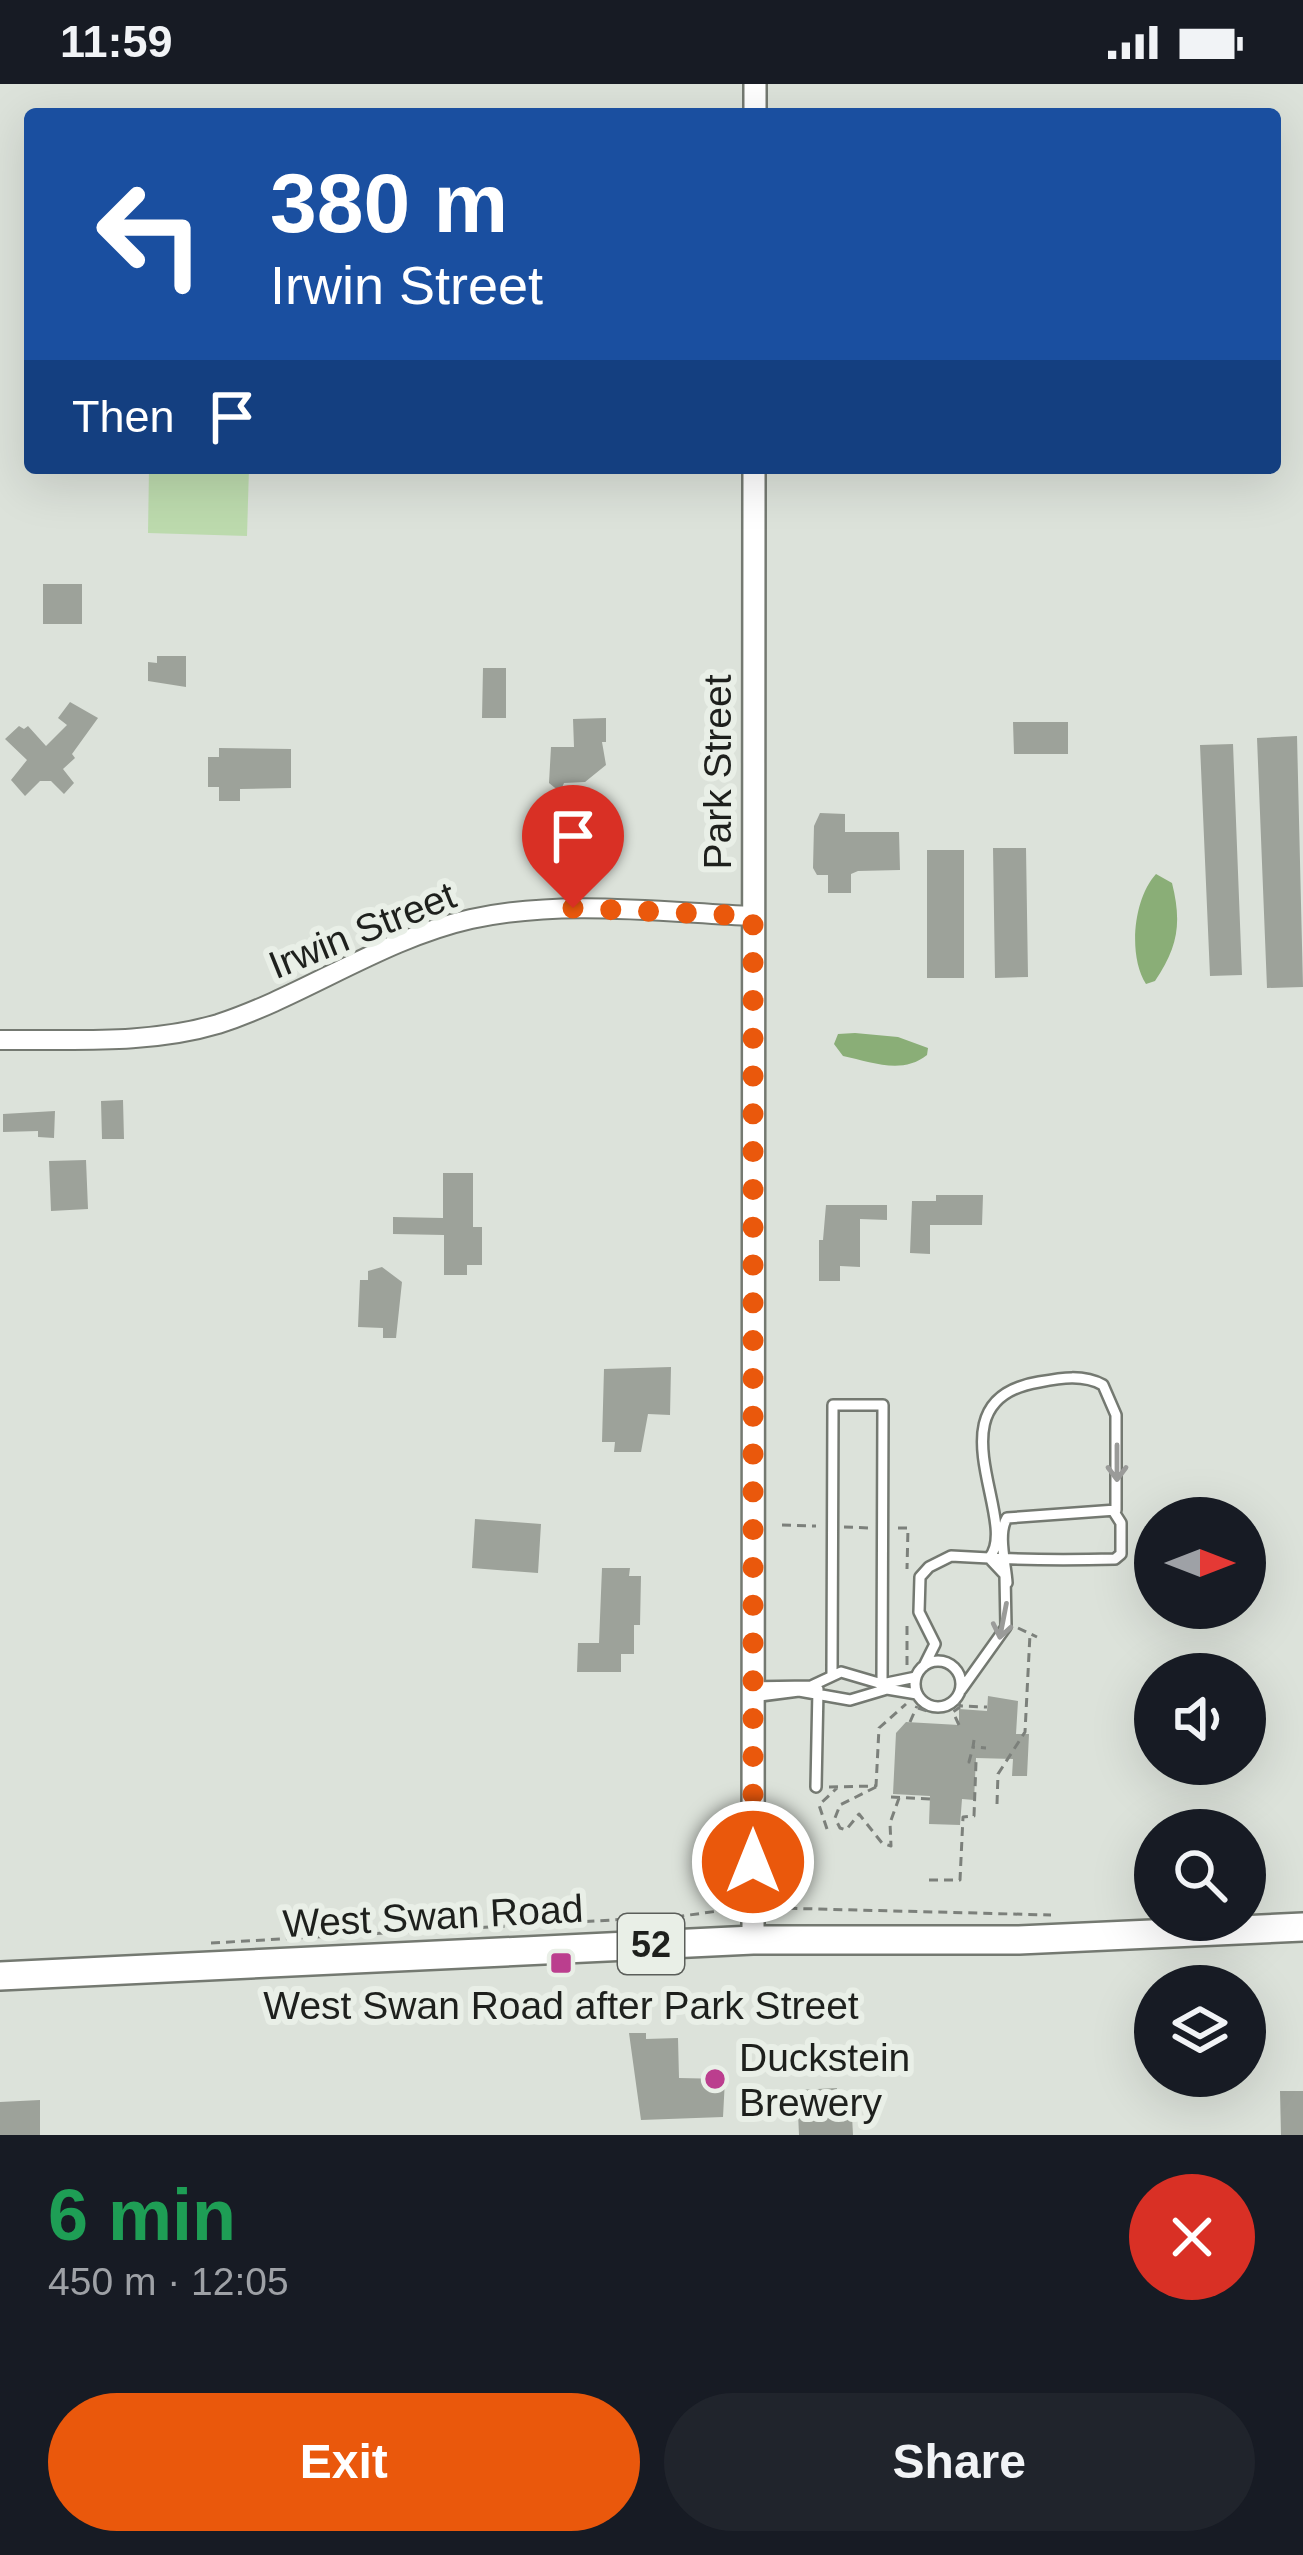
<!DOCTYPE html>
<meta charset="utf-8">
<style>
body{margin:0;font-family:Arial,sans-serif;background:#20242c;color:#f1f3f6;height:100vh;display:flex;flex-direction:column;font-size:45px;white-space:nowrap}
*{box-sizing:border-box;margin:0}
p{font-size:39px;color:#9ea1a6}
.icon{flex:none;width:66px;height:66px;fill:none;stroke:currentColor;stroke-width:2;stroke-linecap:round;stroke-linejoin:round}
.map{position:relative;height:2051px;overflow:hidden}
.side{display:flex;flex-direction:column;background:#171b24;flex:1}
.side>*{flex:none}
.hud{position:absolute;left:24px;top:24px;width:1257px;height:366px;border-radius:12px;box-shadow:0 12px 48px #0002;background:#1a4fa0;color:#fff;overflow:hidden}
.needle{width:78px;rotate:90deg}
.buttons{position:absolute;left:1134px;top:1413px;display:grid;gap:24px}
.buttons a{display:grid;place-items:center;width:132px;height:132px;border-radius:50%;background:#171b24;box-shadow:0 12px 48px #0002;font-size:60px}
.pin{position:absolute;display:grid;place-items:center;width:102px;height:102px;color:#fff;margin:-123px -51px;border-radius:50% 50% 50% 0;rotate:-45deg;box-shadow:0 0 12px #0007}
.pin .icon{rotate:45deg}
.me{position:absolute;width:132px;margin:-66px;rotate:0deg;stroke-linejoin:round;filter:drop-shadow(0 0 9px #0008)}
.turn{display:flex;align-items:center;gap:42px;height:252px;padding:0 48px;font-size:54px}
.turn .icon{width:156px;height:156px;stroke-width:2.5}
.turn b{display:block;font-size:84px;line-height:102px}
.then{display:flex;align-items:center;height:114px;padding:0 48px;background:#0003;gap:24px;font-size:45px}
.round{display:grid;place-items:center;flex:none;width:126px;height:126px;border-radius:63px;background:#20242c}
.head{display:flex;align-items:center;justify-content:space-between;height:204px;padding:0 48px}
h1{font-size:72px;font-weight:800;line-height:90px;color:#1e9e55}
.primary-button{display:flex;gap:24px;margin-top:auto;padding:24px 48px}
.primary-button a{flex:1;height:138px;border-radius:72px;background:#ea580c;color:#fff;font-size:48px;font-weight:800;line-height:138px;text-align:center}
.primary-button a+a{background:#20242c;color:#f1f3f6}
.status{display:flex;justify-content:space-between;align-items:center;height:84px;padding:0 60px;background:#171b24;direction:ltr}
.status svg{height:33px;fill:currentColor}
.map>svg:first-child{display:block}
.green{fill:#bcdaad}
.water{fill:#8aae77}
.building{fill:#9da29a}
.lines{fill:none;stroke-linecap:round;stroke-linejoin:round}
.service-casing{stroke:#747971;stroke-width:14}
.minor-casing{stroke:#747971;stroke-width:22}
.tertiary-casing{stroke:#747971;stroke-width:26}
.primary-casing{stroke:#747971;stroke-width:32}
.path{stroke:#7c807b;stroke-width:3;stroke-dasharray:9 6;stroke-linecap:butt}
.service{stroke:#fff;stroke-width:9}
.minor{stroke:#fff;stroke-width:18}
.tertiary{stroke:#fff;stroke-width:21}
.primary{stroke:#fff;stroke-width:27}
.oneway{stroke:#9a9b99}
.route{stroke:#ea580c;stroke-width:21;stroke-dasharray:0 37.8}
.poi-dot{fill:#bb3e8e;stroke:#e9efe7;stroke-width:4.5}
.labels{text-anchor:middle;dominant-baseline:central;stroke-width:12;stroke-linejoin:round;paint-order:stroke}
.shield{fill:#e9efe7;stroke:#5b5e5a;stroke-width:3}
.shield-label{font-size:36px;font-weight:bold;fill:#1e201d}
.street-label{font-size:39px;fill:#1e201d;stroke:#e9efe7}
.poi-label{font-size:39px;fill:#1e201d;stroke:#e9efe7}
</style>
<div class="status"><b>11:59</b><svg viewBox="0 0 49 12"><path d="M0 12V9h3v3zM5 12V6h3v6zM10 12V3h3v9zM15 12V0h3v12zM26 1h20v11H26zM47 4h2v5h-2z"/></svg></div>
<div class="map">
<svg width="1303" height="2051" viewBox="0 0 1303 2051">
<rect width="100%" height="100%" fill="#dce2da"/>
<!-- green -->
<path class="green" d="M149 384H249L247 452 148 449Z"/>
<!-- water -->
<path class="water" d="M1156 790 1172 799C1182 839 1178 863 1155 897L1146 900C1128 872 1133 815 1156 790Z
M855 949 898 953 928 964 927 971C902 991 872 978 843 972L834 960 838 950Z"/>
<!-- building -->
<path class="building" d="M43 500H82V540H43Z
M157 572H186V603L148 597V578L157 579Z
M483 584H506V634H482Z
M70 618 98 634 72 670 75 674 63 685 74 699 64 710 51 697H40L25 712 11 696 27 676 5 655 19 642 24 645 28 642 46 662 67 641 58 634Z
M606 634V658H602L606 681 585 698 564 699 560 708 549 699 551 663H574L573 635Z
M1013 638H1068V670H1014Z
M1297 652 1303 903 1267 904 1257 654Z
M1233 660 1242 891 1210 892 1200 661Z
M219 664 291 665V704L240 705V717H219V703H208V673H219Z
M820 729 845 730V748H899L900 786 858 787 851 790V809H828V791H817L813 784 814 742Z
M993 764H1026L1028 893 995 894Z
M927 766H964V894H927Z
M123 1016 124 1055H102L101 1017Z
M55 1027 54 1054 38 1053V1047L3 1048V1030Z
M86 1076 88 1125 51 1127 49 1077Z
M443 1089H473V1143H482V1181H467V1191H444V1151L393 1150V1133L443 1134Z
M936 1111H983L982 1141H930V1170L910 1169 912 1117H936Z
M826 1121H887V1136L860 1135V1183L840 1182V1197H819V1156H823Z
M382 1183 402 1198 396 1254H383V1244L358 1243 360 1196H368V1187Z
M671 1283 670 1331 648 1330 641 1368H614L615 1358H602L604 1285Z
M475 1435 541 1440 538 1489 472 1484Z
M602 1484H630L629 1492H641L640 1541H634V1570H621V1588H577L578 1559H599Z
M988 1612 1018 1617 1016 1650H1029L1027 1692H1012L1013 1675 976 1674 974 1716 962 1715 960 1741 929 1740 930 1712 893 1710 896 1649 906 1638 959 1641V1625L987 1627Z
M629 1949H646V1955L678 1954 679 1994 725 1995 723 2033 641 2036Z
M837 2004 835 2014 851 2013 853 2051H799L797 2006Z
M1280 2007H1303V2051H1281Z
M40 2016V2051H0V2018Z"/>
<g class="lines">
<!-- service casing -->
<g class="service-casing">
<path id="service" d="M1007 1499C1006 1480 997 1450 1007 1434L1116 1426V1331L1103 1301C1083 1290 1061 1294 1039 1298 927 1316 1022 1439 989 1474 1031 1476 1073 1476 1115 1475L1121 1470V1439L1114 1428
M915 1600a23 23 0 1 1 46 0a23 23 0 1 1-46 0Z
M924 1582 935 1560 919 1528 920 1493 929 1483 951 1472 989 1474 1005 1491 1006 1543 961 1606
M832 1590 833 1321H883L882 1600 916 1593
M755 1603 811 1602 841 1588 882 1600 881 1605
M753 1613 799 1607 850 1616 887 1605 917 1610
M816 1703 818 1605"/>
</g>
<!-- minor casing -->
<g class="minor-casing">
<path id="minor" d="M0 956C72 955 148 961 218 940 304 912 382 855 471 835 562 815 660 828 753 832"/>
</g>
<!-- tertiary casing -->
<g class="tertiary-casing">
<path id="tertiary" d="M755 30V0
M753 1856 754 384"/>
</g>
<!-- primary casing -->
<g class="primary-casing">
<path id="primary" d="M0 1892 753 1856H1019L1303 1843"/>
</g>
<!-- path -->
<path class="path" d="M782 1441 816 1442
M844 1443 870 1444
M898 1444H908L907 1485
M1018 1544 1037 1553
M907 1581V1537
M956 1617 961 1622 987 1623
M918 1624 930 1628
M910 1638 917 1622
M959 1641 953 1628 960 1623
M974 1656 973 1663 986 1664
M829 1703 876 1702 879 1644 906 1620
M876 1703 840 1721 835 1734 840 1744 846 1746 859 1730 882 1759 891 1762 890 1739 899 1714
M891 1713 930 1715
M997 1720 998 1690 1025 1648 1030 1550
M827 1745 819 1721 837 1704
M929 1796H960L963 1733 974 1732 976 1678H969L973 1663
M775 1820 779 1824 1051 1831
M211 1859 682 1832 733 1825"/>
<!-- service -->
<use href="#service" class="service"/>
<!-- minor -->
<use href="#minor" class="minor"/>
<!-- tertiary -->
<use href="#tertiary" class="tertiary"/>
<!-- primary -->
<use href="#primary" class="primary"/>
</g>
<!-- one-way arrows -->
<defs><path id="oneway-shaft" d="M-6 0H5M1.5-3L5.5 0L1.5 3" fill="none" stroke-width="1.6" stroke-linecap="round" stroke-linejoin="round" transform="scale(3)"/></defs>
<g class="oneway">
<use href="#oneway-shaft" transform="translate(1117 1379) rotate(90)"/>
<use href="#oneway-shaft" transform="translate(1003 1537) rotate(101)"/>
</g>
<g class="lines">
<!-- route -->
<path class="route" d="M573 824 753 832V1778"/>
</g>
<!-- markers -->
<g class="poi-dot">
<rect x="549" y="1867" width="24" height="24" rx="6"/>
<circle cx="715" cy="1995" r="12"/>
</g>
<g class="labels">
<!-- shield labels -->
<rect class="shield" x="618" y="1830" width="66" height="60" rx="9"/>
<g class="shield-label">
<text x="651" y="1860">52</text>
</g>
<!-- street labels -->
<g class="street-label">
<text transform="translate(717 688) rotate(-90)">Park Street</text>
<text transform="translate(362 846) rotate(-22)">Irwin Street</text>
<text transform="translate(433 1832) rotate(-3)">West Swan Road</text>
</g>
<!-- poi labels -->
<g class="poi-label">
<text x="561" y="1921">West Swan Road after Park Street</text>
<text x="739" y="1973" text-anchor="start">Duckstein<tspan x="739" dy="45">Brewery</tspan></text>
</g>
</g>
</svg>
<div class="buttons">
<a><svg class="needle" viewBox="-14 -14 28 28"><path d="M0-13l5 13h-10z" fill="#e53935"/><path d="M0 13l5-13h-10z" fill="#9ea1a6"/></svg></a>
<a><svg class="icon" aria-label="sound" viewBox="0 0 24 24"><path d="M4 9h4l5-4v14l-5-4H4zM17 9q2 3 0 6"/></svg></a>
<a><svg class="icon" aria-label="search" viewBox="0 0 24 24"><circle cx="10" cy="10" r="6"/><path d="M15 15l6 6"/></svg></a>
<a><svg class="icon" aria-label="layers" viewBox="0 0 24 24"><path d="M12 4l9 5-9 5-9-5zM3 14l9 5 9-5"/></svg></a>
</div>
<div class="pin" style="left:573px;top:824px;background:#d93025"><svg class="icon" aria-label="arrive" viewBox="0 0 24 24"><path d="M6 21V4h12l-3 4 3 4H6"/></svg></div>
<svg class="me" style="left:753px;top:1778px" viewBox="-20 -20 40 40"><circle r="17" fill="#ea580c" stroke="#fff" stroke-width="3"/><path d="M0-11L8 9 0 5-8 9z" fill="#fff"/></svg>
<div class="hud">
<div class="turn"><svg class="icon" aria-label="left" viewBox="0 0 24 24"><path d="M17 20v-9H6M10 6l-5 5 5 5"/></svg><div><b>380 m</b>Irwin Street</div></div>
<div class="then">Then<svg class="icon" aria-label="arrive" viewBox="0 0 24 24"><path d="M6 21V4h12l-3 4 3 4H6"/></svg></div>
</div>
</div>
<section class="side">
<div class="head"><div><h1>6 min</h1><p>450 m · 12:05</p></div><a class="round" style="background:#d93025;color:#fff"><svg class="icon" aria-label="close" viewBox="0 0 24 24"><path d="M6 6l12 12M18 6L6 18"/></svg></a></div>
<div class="primary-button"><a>Exit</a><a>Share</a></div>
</section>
